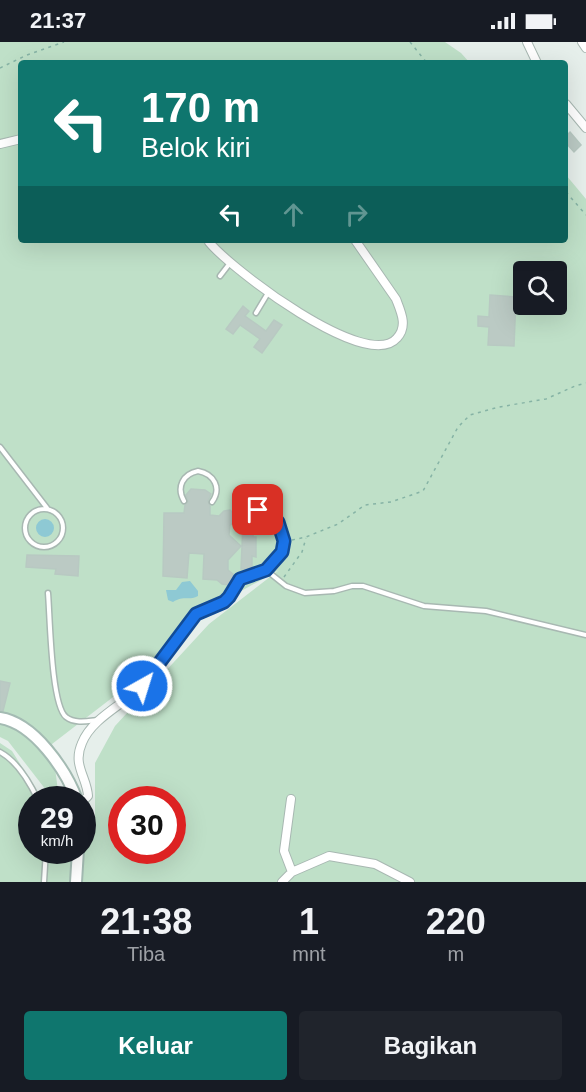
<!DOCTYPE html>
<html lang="id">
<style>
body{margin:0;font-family:Arial,sans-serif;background:#20242c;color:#f1f3f6;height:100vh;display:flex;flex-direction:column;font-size:22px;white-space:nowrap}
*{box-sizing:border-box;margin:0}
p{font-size:20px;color:#9ea1a6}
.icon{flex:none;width:33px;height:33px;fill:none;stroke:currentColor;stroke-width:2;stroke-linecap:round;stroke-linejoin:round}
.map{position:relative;height:840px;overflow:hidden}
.details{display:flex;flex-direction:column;background:#171b24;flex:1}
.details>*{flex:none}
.hud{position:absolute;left:18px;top:18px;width:550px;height:183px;border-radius:6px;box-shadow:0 6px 24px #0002;background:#0f766e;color:#fff;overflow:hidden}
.buttons{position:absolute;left:513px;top:219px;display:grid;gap:12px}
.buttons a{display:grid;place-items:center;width:54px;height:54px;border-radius:6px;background:#171b24;box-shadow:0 6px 24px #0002;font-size:30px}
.speed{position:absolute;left:18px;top:744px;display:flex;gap:12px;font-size:30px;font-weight:700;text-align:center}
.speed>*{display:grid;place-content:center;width:78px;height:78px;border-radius:50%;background:#171b24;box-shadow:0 6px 24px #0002;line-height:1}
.speed small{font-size:15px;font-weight:400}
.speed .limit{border:9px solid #d22;background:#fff;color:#111}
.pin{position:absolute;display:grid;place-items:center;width:51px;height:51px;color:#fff;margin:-26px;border-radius:12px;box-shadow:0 3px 9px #0006}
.me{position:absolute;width:66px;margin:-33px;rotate:39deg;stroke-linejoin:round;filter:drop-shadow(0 0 4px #0008)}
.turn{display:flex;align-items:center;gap:21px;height:126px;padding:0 24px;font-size:27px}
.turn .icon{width:78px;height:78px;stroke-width:2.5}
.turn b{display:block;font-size:42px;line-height:51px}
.lanes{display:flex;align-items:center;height:57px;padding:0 24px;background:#0003;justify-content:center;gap:30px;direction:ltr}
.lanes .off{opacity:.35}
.eta{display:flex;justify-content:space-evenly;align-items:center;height:102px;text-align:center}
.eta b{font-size:36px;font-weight:800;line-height:42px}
.action{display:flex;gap:12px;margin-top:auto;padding:12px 24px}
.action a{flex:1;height:69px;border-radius:6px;background:#0f766e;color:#fff;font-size:24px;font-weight:800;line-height:69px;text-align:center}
.action a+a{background:#20242c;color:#f1f3f6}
.status{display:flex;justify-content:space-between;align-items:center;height:42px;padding:0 30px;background:#171b24;direction:ltr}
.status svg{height:16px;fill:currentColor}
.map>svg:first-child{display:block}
.green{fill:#bfe0c8;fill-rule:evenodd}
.water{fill:#8ec9d4}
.building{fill:#bbcac4;stroke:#b8c9c2;stroke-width:1.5}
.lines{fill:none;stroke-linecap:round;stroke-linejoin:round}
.lane-casing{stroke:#a8b8b2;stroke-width:7}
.street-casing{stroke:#a8b8b2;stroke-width:10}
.secondary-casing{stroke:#a4bbb3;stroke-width:14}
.path{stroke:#86b3a5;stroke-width:1.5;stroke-dasharray:3 4.5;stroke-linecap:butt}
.lane{stroke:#fff;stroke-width:4}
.street{stroke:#fff;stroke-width:8}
.secondary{stroke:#fff;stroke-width:10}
.route-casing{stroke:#114b97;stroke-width:15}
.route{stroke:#1a73e8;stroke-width:10}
</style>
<div class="status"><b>21:37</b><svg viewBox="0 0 49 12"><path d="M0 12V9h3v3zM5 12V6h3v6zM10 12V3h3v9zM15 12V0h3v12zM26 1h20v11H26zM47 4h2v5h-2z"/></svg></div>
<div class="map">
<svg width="586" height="840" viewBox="0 0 586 840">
<rect width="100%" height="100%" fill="#e6efeb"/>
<!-- green -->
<path class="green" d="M0 0H445L461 11 470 21H21V198H566V133L586 157V840H0V701L12 709 42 757 32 758V808H82L83 793 95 777V721L115 684 209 582 279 528 182 582 147 629 52 702 59 757H53L8 699 0 695ZM524 230H556V262H524ZM122 758H172V808H122Z"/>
<!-- water -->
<path class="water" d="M36 486a9 9 0 1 1 18 0a9 9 0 1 1-18 0Z
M190 539 198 549V554C189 559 184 553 173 560L168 558 166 548H176L182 540Z"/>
<!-- building -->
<path class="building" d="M570 90 581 103 574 110 566 101V94Z
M490 253 516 255 514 304 488 303 489 285 478 284V274L489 275Z
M243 264 249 269 245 274 266 289 274 278 282 283 262 311 254 305 260 297 240 283 233 292 226 287Z
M191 447 205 448 211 452 208 459 210 464V473L219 474 224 469 230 468 235 473V480L230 483 229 493 241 504 228 518V528L233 532V537L228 543 222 542 217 538 203 537 204 512 189 511 187 536 163 534 164 471H184L185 463 188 459 186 453Z
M243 481 254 483 253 495H256V515L252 514V525L246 527H241Z
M27 513 79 514 78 534 55 532 56 527 26 525Z
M0 639 10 641 3 669H0Z"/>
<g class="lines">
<!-- lane casing -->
<g class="lane-casing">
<path id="lane" d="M220 234 230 221
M256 271 268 251
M0 405 47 466
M184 459C176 445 183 432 198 429 214 432 222 446 212 460
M25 486a19 19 0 1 1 38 0a19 19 0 1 1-38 0Z
M266 528 286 544 305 551 334 549 352 544H363L424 564 486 569 586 593
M48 551C50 574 51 663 66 675 75 682 88 679 98 678
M0 710C17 719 30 741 38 758
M44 840 46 808"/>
</g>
<!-- street casing -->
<g class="street-casing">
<path id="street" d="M527 0 537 21
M582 0 586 6
M566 62 586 86
M0 102 21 97
M209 200C230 226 367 331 397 296 408 284 401 270 396 257L355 198
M291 757 284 809 292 830
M82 760 88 754C87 735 72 723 82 701 92 676 123 663 141 645 154 632 165 616 174 601 180 591 187 577 196 571 206 566 217 566 226 558 233 552 234 541 242 536 257 527 267 533 280 514 292 495 275 467 253 468
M282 840 292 830 329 814 375 822 410 840"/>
</g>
<!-- secondary casing -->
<g class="secondary-casing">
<path id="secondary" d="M0 676C34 681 66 728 77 758
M76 840 78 808"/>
</g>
<!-- path -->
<path class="path" d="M410 0 427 21
M0 26 27 13 64 0
M566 150 586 173
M292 498 306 495 338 482 365 463 391 460 423 449 458 385 470 373 499 365 546 357 575 344 586 341
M284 535 302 510 306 496"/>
<!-- lane -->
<use href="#lane" class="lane"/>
<!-- street -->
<use href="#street" class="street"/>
<!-- secondary -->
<use href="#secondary" class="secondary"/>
</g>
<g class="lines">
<!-- route casing -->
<g class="route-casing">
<path id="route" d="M142 644 196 572 224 560 229 555 240 537 266 528 282 510 284 499 278 480 270 472 258 468"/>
</g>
<!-- route -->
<use href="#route" class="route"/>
</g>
</svg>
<div class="buttons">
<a><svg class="icon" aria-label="search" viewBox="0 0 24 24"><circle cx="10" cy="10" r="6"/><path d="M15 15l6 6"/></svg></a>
</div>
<div class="speed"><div>29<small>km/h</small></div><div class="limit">30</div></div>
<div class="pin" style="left:258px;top:468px;background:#d93025"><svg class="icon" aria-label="arrive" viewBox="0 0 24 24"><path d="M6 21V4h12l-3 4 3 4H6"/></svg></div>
<svg class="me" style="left:142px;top:644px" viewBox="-20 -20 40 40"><circle r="17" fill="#1a73e8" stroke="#fff" stroke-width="3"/><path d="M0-11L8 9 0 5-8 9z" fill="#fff"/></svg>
<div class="hud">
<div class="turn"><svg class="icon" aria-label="left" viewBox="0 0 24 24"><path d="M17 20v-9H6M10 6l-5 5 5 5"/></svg><div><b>170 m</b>Belok kiri</div></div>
<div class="lanes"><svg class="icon" aria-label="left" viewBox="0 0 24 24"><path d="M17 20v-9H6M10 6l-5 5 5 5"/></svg><svg class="icon off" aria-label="ahead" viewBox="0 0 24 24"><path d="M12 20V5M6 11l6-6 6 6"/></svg><svg class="icon off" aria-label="right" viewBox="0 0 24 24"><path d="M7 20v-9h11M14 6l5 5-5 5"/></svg></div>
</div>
</div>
<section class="details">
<div class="eta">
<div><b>21:38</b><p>Tiba</p></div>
<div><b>1</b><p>mnt</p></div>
<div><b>220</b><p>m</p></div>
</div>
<div class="action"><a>Keluar</a><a>Bagikan</a></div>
</section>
